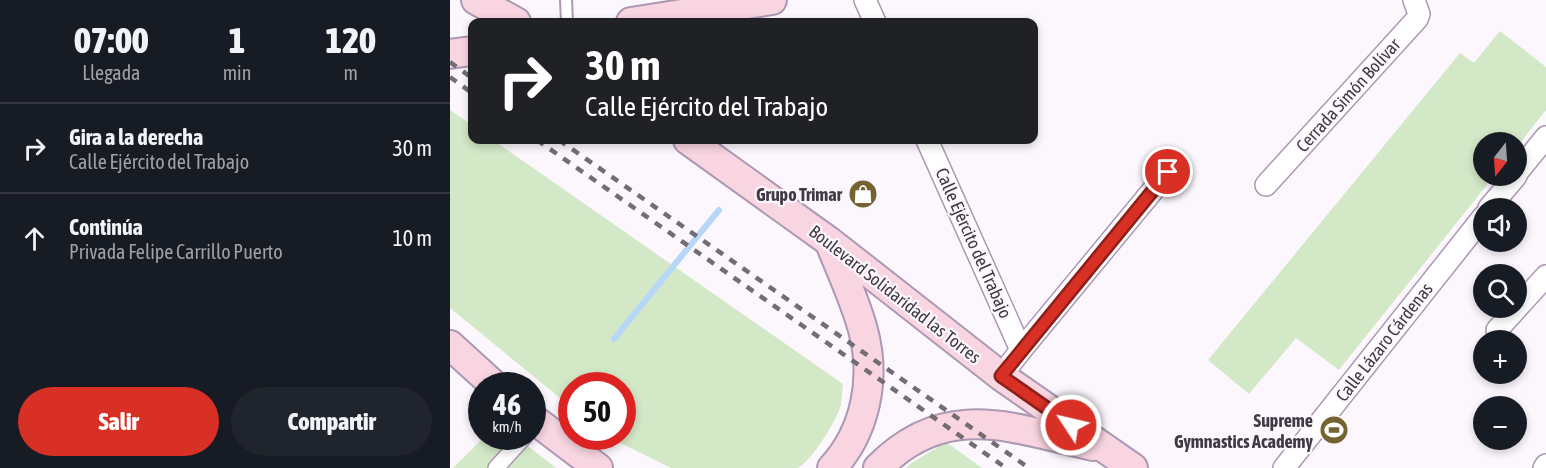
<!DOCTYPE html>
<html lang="es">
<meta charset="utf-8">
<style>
body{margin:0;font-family:"Asap Condensed",sans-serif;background:#20242c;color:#f1f3f6;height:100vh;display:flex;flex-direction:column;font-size:22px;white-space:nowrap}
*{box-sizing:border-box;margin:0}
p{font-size:20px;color:#9ea1a6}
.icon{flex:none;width:33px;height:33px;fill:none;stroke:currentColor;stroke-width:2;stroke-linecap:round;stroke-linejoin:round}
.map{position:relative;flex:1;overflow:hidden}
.drawer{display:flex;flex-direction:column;background:#171b24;width:450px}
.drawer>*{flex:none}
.hud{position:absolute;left:18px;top:18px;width:570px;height:126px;border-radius:12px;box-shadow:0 3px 9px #0003;background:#202124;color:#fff;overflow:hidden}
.needle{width:39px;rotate:197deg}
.tools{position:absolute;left:1023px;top:132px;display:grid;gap:12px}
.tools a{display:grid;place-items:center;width:54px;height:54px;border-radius:50%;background:#171b24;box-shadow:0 3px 9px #0003;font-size:30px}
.speed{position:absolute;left:18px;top:372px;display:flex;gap:12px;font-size:30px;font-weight:700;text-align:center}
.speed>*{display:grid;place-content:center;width:78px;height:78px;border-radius:50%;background:#171b24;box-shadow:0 3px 9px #0003;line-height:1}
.speed small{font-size:15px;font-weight:400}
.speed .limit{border:9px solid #d22;background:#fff;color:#111}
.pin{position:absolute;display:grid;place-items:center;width:51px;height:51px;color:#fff;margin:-26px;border:3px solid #fff;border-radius:50%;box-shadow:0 2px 6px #0007}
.me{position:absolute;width:66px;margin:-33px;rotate:305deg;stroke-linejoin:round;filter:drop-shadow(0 0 4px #0008)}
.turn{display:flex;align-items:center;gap:21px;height:126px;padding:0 18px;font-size:27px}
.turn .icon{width:78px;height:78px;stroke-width:2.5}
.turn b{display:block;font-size:42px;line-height:51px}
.eta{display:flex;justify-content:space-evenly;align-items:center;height:102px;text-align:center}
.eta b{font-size:36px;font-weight:800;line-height:42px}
.primary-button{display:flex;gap:12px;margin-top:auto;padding:12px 18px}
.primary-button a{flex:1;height:69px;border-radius:36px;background:#d93025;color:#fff;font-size:24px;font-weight:800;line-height:69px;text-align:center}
.primary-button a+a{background:#20242c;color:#f1f3f6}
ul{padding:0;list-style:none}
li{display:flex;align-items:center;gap:18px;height:90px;padding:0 18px;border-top:2px solid #363941}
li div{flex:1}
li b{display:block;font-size:22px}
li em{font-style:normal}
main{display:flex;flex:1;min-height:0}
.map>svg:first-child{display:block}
.green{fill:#d3e8c7}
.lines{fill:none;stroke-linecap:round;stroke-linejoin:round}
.stream{stroke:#b6d7f8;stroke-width:6}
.service-casing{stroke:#ac98b4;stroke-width:14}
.pedestrian-casing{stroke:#ac98b4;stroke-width:18}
.minor-casing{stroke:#ac98b4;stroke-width:24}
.secondary-casing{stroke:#ac98b4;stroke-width:32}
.service{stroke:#fff;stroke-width:10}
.pedestrian{stroke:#fff;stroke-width:15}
.minor{stroke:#fff;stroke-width:21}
.secondary{stroke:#f8d5e0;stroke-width:28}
.rail{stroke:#736c75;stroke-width:4.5;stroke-dasharray:8 8;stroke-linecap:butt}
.route-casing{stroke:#8d1f18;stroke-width:15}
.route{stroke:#d93025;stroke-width:10}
.labels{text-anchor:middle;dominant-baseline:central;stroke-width:4.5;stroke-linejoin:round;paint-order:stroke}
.street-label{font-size:18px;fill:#413944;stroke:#fcf7fd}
.poi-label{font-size:18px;font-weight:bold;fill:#413944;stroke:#fcf7fd;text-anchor:end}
</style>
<main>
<section class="drawer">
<div class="eta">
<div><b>07:00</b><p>Llegada</p></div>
<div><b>1</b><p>min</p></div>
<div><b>120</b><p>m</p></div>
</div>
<ul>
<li><svg class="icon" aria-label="right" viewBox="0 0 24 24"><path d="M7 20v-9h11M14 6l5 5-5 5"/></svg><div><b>Gira a la derecha</b><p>Calle Ejército del Trabajo</p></div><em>30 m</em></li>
<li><svg class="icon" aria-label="ahead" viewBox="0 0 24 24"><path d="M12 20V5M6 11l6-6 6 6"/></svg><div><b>Continúa</b><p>Privada Felipe Carrillo Puerto</p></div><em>10 m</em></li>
</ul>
<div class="primary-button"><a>Salir</a><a>Compartir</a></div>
</section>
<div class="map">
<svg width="1096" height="468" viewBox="0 0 1096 468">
<rect width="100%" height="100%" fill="#fcf7fd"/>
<!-- green -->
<path class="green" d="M1050 31 1096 67V110L1067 147 1066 142H1034V176H1044L889 370 846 338 799 394 758 360 1010 53 1024 63Z
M0 110 22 125V140H43L393 384C392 391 392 401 390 408 384 424 362 460 348 468H221L158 437 172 436V386H122L121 407 0 308Z
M35 436 66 437 106 468H3Z
M496 442 532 468H456L460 464Z"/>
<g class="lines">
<!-- stream -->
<path class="stream" d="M164 339 269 210"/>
<!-- service casing -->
<g class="service-casing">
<path id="service" d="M116 0 117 22"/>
</g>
<!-- pedestrian casing -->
<g class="pedestrian-casing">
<path id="pedestrian" d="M46 468 75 436"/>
</g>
<!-- minor casing -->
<g class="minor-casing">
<path id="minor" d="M415 0 425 22
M477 140 571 350 551 376
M1066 174 1096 137
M816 185 967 19 969 14 964 0
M1039 208 1066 176
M1047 330 1096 276
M571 350 718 172
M834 468 1034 216
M1094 468 1096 465"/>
</g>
<!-- secondary casing -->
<g class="secondary-casing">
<path id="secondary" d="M26 0 66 22
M181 22 322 0
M0 54 22 51
M238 140 380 242 551 376 683 468
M380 243C391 271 405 300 413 330 426 378 416 431 382 468
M0 345 45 386
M82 418 148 468
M428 468C495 399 562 428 643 446"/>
</g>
<!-- service -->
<use href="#service" class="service"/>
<!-- pedestrian -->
<use href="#pedestrian" class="pedestrian"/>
<!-- minor -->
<use href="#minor" class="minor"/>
<!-- secondary -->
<use href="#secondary" class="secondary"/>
<!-- rail -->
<path class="rail" d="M0 62 22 78
M0 77 22 93
M87 140 556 468
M109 140 579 468"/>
</g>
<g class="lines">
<!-- route casing -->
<g class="route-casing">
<path id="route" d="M621 425 551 376 718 172"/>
</g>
<!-- route -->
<use href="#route" class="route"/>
</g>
<!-- icons -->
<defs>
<g id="shop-disc" transform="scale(1.5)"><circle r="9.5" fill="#736330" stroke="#fcf7fd"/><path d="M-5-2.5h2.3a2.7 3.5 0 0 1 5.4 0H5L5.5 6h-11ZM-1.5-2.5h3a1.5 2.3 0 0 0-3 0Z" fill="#fff"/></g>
<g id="stadium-disc" transform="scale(1.5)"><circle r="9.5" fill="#736330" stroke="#fcf7fd"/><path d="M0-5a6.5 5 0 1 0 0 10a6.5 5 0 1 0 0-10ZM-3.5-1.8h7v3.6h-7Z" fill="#fff"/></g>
</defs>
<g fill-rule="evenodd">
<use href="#shop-disc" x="413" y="194"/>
<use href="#stadium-disc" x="884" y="430"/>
</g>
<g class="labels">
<!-- street labels -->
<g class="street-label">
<text transform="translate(898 95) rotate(-48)">Cerrada Simón Bolívar</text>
<text transform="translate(524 243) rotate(66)">Calle Ejército del Trabajo</text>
<text transform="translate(445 294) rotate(38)">Boulevard Solidaridad las Torres</text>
<text transform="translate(934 342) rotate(-52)">Calle Lázaro Cárdenas</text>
</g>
<!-- poi labels -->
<g class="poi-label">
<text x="392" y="194">Grupo Trimar</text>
<text x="863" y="420">Supreme<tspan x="863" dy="21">Gymnastics Academy</tspan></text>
</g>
</g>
</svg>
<div class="tools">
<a><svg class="needle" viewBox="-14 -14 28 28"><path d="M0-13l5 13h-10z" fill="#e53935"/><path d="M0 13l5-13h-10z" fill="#9ea1a6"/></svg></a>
<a><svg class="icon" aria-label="sound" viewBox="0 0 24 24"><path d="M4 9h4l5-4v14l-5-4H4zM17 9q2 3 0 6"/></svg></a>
<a><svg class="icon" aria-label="search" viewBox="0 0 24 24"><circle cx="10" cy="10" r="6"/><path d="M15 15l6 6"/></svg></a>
<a>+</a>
<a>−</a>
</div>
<div class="speed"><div>46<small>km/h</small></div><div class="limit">50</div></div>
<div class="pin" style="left:718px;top:172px;background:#d93025"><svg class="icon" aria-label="arrive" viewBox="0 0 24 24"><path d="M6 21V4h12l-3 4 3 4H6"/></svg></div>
<svg class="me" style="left:621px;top:425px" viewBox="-20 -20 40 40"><circle r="17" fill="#d93025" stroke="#fff" stroke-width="3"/><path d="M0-11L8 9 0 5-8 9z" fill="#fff"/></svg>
<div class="hud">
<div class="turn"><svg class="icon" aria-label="right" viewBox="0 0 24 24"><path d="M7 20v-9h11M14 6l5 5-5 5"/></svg><div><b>30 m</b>Calle Ejército del Trabajo</div></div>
</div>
</div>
</main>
